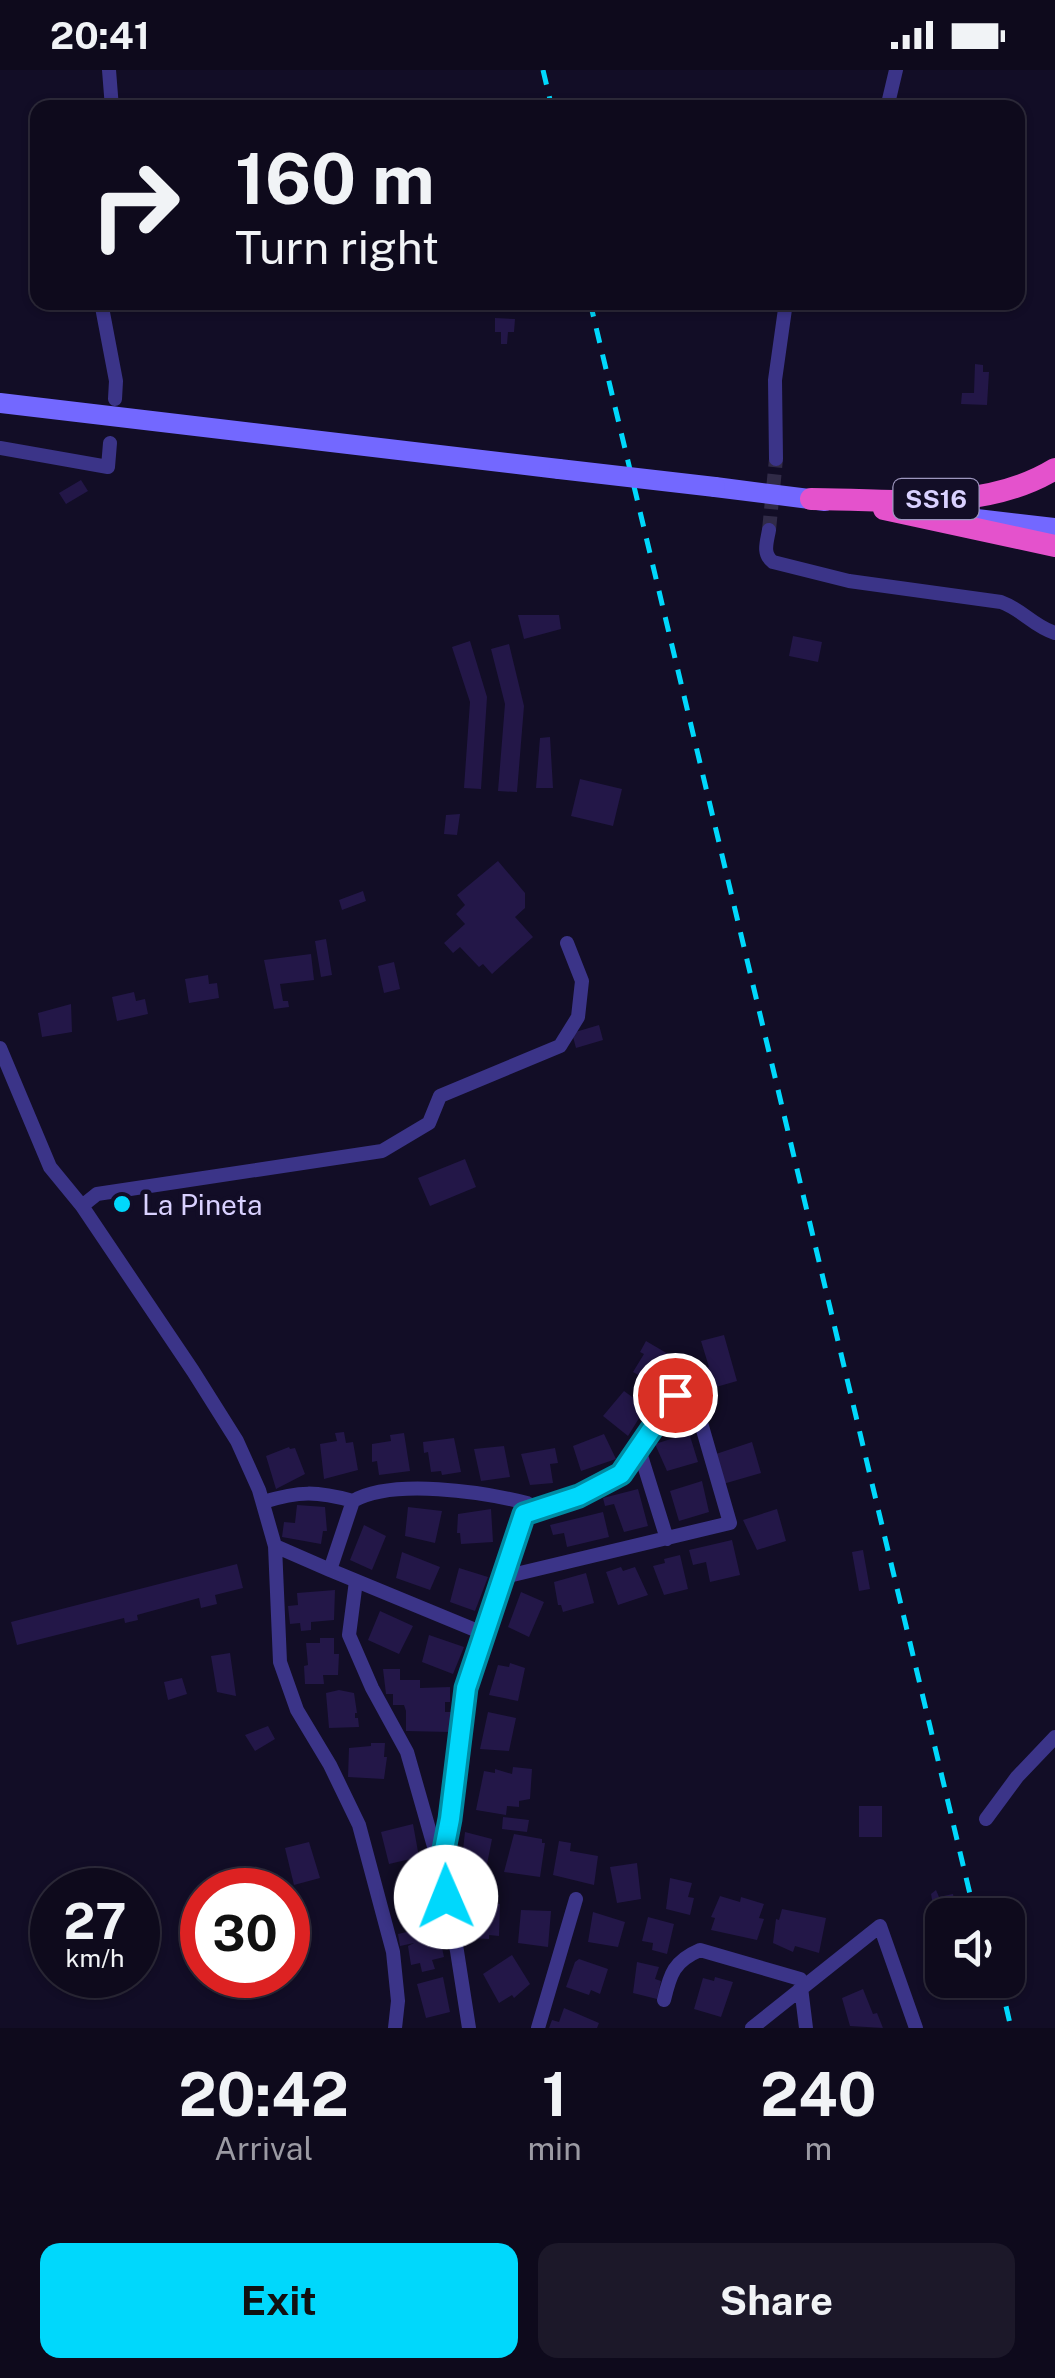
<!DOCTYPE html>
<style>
body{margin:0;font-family:"Public Sans",sans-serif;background:#1c1829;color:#f1f3f6;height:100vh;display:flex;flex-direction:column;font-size:38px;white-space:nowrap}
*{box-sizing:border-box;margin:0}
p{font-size:32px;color:#9b9aa3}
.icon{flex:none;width:55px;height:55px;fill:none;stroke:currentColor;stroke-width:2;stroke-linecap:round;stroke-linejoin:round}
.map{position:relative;height:1958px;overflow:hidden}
.panel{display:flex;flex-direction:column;background:#0e0a1c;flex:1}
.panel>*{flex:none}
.banner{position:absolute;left:30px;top:30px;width:995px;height:210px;border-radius:20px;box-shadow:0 2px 8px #0004,0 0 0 2px #2e2b3b;background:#0e0a1c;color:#f1f3f6;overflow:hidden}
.controls{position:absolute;left:925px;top:1828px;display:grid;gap:20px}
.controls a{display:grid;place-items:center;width:100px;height:100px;border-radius:20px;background:#0e0a1c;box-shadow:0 2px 8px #0004,0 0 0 2px #2e2b3b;font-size:50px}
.speed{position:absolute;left:30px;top:1798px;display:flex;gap:20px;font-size:50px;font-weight:700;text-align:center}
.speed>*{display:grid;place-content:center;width:130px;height:130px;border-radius:50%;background:#0e0a1c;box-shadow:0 2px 8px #0004,0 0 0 2px #2e2b3b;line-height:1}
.speed small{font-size:25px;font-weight:400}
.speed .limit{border:15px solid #d22;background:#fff;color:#111}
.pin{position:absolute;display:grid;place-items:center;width:85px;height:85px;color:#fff;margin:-42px;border:5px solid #fff;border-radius:50%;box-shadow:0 2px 10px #0007}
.me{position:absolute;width:110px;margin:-55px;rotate:359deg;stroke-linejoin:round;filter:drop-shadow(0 0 8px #0008)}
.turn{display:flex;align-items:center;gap:35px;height:210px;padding:0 40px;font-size:45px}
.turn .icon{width:130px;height:130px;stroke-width:2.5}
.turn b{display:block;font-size:70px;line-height:85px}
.eta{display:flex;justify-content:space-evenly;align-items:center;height:170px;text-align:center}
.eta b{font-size:60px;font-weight:700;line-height:70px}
.button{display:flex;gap:20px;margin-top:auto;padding:20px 40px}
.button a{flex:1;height:115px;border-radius:20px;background:#00d8fc;color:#111;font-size:40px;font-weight:700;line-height:115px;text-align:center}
.button a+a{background:#1c1829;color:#f1f3f6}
.status{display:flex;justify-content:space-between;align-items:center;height:70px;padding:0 50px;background:#0e0a1c;direction:ltr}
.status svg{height:28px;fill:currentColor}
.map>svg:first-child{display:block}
.building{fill:#231748}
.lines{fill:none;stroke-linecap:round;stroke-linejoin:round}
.minor-tunnel{stroke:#302a47;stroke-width:14;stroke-dasharray:14 7;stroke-linecap:butt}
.minor{stroke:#3b3488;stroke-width:14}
.secondary{stroke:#7368ff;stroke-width:20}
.trunk{stroke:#e452cc;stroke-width:22}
.rail{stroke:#00d8fc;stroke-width:5;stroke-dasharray:15 12;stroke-linecap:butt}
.secondary-bridge{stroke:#7368ff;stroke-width:20}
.route-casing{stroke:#008ca4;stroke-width:25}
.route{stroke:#00d8fc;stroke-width:18}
.poi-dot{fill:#00d8fc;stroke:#120d26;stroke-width:4}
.labels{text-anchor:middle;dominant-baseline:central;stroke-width:9;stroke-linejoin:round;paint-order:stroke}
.shield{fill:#120d26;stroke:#9d96be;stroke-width:2.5}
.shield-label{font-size:25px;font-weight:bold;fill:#d9d1ff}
.poi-label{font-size:28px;fill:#d9d1ff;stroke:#120d26;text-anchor:start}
</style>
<div class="status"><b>20:41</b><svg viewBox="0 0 49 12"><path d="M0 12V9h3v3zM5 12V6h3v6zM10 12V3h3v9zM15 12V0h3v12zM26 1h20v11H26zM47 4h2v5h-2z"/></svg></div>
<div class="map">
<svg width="1055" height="1958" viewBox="0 0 1055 1958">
<rect width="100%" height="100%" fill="#120d26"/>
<!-- building -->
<path class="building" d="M495 248 515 249 514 262H508L507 274H501V262H495Z
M975 294 983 295V302H989L987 335 961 334 962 323H974Z
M81 410 88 421 66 434 59 423Z
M518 545H559L561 559 524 569Z
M793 566 822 572 818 592 789 586Z
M470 571 487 627 481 719 464 718 470 632 452 577Z
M509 574 524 636 517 722 498 721 505 634 491 579Z
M550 667 553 718H536L540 668Z
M580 709 622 719 613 756 571 746Z
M460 744 457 765 444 764 446 745Z
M498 791 525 823V838L515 847 533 867 492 904 483 894 479 897 460 877 453 883 444 873 465 854 456 844 465 835 457 825Z
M363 821 366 831 342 840 339 830Z
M326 869 332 905 321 907 315 871Z
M311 884 314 910 280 914 283 931H288L289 937 274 939 264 890Z
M394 892 400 919 384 923 378 896Z
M208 905 209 914 217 913 219 928 189 933 185 909Z
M134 922 136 931 145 929 148 944 117 951 112 927Z
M71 934 72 962 42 967 38 943Z
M599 955 603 970 576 978 572 963Z
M465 1089 476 1117 430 1136 418 1108Z
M724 1265 737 1311 709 1319 703 1298 709 1297 701 1271Z
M646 1271 680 1291 658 1319 641 1310 642 1307 633 1302 644 1284 640 1282Z
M624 1321 646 1337 628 1366 603 1346Z
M344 1362 346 1373 353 1372 358 1400 324 1409 320 1374 337 1371 335 1363Z
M404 1363 410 1401 379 1405 377 1391 372 1392V1374L391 1371 390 1365Z
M604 1364 616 1389 581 1401 573 1376Z
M680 1366H690L698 1392 667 1401 655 1374Z
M454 1368 461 1402 442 1405 441 1401 431 1402 428 1382 424 1383 423 1372Z
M752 1372 761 1403 723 1414 713 1385Z
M504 1376 510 1407 481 1411 474 1379Z
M289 1377 290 1379 295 1378 305 1404 276 1419 266 1386Z
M555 1378 558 1393 550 1394 553 1413 530 1415 521 1384Z
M702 1411 709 1442 679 1451 670 1421Z
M638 1419 648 1456 624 1462 614 1434 605 1436 603 1428Z
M297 1435 325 1437 327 1461H323L321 1474 282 1467 284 1452 295 1453Z
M408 1437 442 1441 435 1473 405 1466Z
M491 1439 493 1472 461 1474 460 1463H457L458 1444Z
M777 1439 786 1471 757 1480 743 1450Z
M603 1442 609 1467 567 1477 564 1463 553 1465 550 1455Z
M364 1455 386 1466 372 1500 350 1490Z
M732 1470 740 1505 710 1512 706 1492 693 1495 689 1480Z
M863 1480 870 1519 859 1521 852 1482Z
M402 1482 440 1497 430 1520 396 1508Z
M680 1485 688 1519 664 1525 653 1496 665 1493 664 1489Z
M237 1494 243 1518 215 1525 217 1534 201 1538 199 1528 137 1545 138 1550 125 1553 124 1548 17 1575 11 1552Z
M621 1497 623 1501 635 1497 648 1525 618 1535 606 1502Z
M459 1498 488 1507 475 1541 450 1532Z
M586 1503 594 1533 563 1542 561 1535H558L554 1512Z
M335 1520 334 1550 311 1552V1560L301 1561 300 1553 290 1554 288 1536 298 1535 297 1523Z
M521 1522 544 1532 529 1567 508 1557Z
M380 1541 413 1556 399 1584 368 1570Z
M429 1565 464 1577 453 1604 422 1592Z
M320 1568H334V1584H339L338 1605H323L324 1614H305L304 1596 308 1595 306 1573H320Z
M230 1583 236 1626 217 1622 211 1586Z
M510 1593 525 1598 518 1631 489 1625 498 1595 509 1597Z
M383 1599H400V1610H420V1618L450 1617V1632H445V1642H451V1662L406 1661V1641L404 1635H393V1624H386Z
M182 1608 187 1624 168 1630 164 1612Z
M339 1620 354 1623 357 1643H355V1648H358L359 1657 329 1658 326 1623Z
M488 1642 516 1648 509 1681 480 1679Z
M268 1656 275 1669 255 1681 245 1665Z
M371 1673H385L384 1687H387L384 1709 348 1707 349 1678 371 1676Z
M513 1697 532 1699 530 1729 519 1731V1737L507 1736 506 1745 476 1740 484 1701 495 1703V1699L512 1704Z
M859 1736H882V1767H859Z
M503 1747 529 1750 527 1762 502 1759Z
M413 1754 419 1787 389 1794 381 1762Z
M465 1762 492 1769 485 1804 461 1798Z
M514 1764 542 1769V1773H545L540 1807 504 1802Z
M559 1771 571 1773 570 1781 598 1786 594 1815 553 1805Z
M309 1772 320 1808 294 1815 285 1778Z
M637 1793 641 1829 617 1833 610 1797Z
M422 1803 426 1825 436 1823 439 1838 407 1845 404 1835 401 1836 397 1809Z
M670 1808 692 1813 688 1827 694 1828 690 1845 666 1839Z
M936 1820 939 1827 953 1824 957 1845H942V1850L936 1852 931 1824Z
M720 1826 740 1832 741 1827 764 1834 759 1848 764 1849 757 1870 711 1860 715 1848 711 1847Z
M470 1832 500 1834 499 1866 489 1865V1869L470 1868 472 1855H468Z
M782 1839 826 1848 819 1883 795 1876 793 1882 773 1873 776 1849 779 1850Z
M521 1840 551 1841 548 1877 518 1873Z
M593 1842 625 1852 618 1877 588 1872Z
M648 1847 674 1854 667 1884 652 1880 653 1873 642 1871Z
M437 1855 444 1887 432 1890 435 1899 422 1902 420 1893 411 1895 408 1876 414 1873 400 1876 398 1864Z
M512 1885 530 1914 514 1928 512 1925 499 1933 483 1904Z
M579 1889 608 1899 600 1924 591 1920 589 1925 566 1917 575 1892Z
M637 1892 659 1897 655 1909 661 1911 657 1929 633 1923Z
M443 1907 450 1942 426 1948 417 1914Z
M715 1907 733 1912 721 1947 694 1939 703 1908 714 1911Z
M863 1919 873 1944 877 1943 883 1958 850 1956 842 1928Z
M564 1938 599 1953 597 1958H549L552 1950 559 1952Z"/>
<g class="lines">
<!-- minor-tunnel -->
<path class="minor-tunnel" d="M769 460 776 389"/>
<!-- minor -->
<path class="minor" d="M109 0 112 38
M887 38 896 0
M101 232 116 311 115 329
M0 378 108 397 110 373
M776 389 775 310 786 232
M769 460C767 472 762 484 773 492L849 511 1001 532C1023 540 1033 556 1055 563
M0 978 50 1097 82 1136 193 1301 237 1371 259 1420 275 1476 280 1592 297 1640 330 1695 359 1755 393 1882 398 1931 395 1958
M82 1136 97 1124 382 1081 429 1053 440 1026 560 976 578 947 582 911 567 873
M638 1376 667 1469
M263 1432C300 1421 316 1421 353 1431
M275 1476 330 1500
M504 1507 730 1453 688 1308 662 1341 621 1404 579 1426 524 1444
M356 1511 349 1565 372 1618 407 1682 439 1794
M986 1749 1017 1707 1055 1667
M664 1930C670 1904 674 1891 700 1880L800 1909 806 1958
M469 1958 457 1881 440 1800 450 1749 466 1619 490 1550 527 1433C483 1422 393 1408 353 1431L330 1500 485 1564
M538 1958 576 1829
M752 1958 880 1856 916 1958"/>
<!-- secondary -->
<path class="secondary" d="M0 333 559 399
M715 417 825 431
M968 448 1055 458"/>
<!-- trunk -->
<path class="trunk" d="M811 429C892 429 983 443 1055 399
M884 439 1055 476"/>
<!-- rail -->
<path class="rail" d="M543 0 552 38
M590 232 975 1845
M1000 1910 1011 1958"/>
<!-- secondary-bridge -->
<path class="secondary-bridge" d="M559 399 715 417"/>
</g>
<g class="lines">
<!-- route casing -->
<g class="route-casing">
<path id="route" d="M446 1827 440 1800 450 1749 466 1618 524 1444 579 1426 621 1404 675 1325"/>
</g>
<!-- route -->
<use href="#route" class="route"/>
</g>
<!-- markers -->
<circle class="poi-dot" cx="122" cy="1134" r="10"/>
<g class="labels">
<!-- shield labels -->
<rect class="shield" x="893.5" y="409" width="85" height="40" rx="8"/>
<g class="shield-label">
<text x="936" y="429">SS16</text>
</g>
<!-- poi labels -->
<g class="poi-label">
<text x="142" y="1134">La Pineta</text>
</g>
</g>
</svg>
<div class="controls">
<a><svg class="icon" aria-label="sound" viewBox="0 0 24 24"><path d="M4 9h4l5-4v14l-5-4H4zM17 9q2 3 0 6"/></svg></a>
</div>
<div class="speed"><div>27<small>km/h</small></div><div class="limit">30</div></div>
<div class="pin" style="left:675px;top:1325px;background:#d93025"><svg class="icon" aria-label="arrive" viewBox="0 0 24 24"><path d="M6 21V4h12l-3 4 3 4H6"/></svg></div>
<svg class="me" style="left:446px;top:1827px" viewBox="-20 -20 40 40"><circle r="19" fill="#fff"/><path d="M0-13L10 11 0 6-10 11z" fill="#00d8fc"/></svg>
<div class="banner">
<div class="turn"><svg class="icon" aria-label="right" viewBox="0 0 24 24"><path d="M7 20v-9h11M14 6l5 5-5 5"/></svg><div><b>160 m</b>Turn right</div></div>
</div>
</div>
<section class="panel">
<div class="eta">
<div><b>20:42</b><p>Arrival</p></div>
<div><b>1</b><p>min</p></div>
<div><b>240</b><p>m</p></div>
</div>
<div class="button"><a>Exit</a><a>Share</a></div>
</section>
